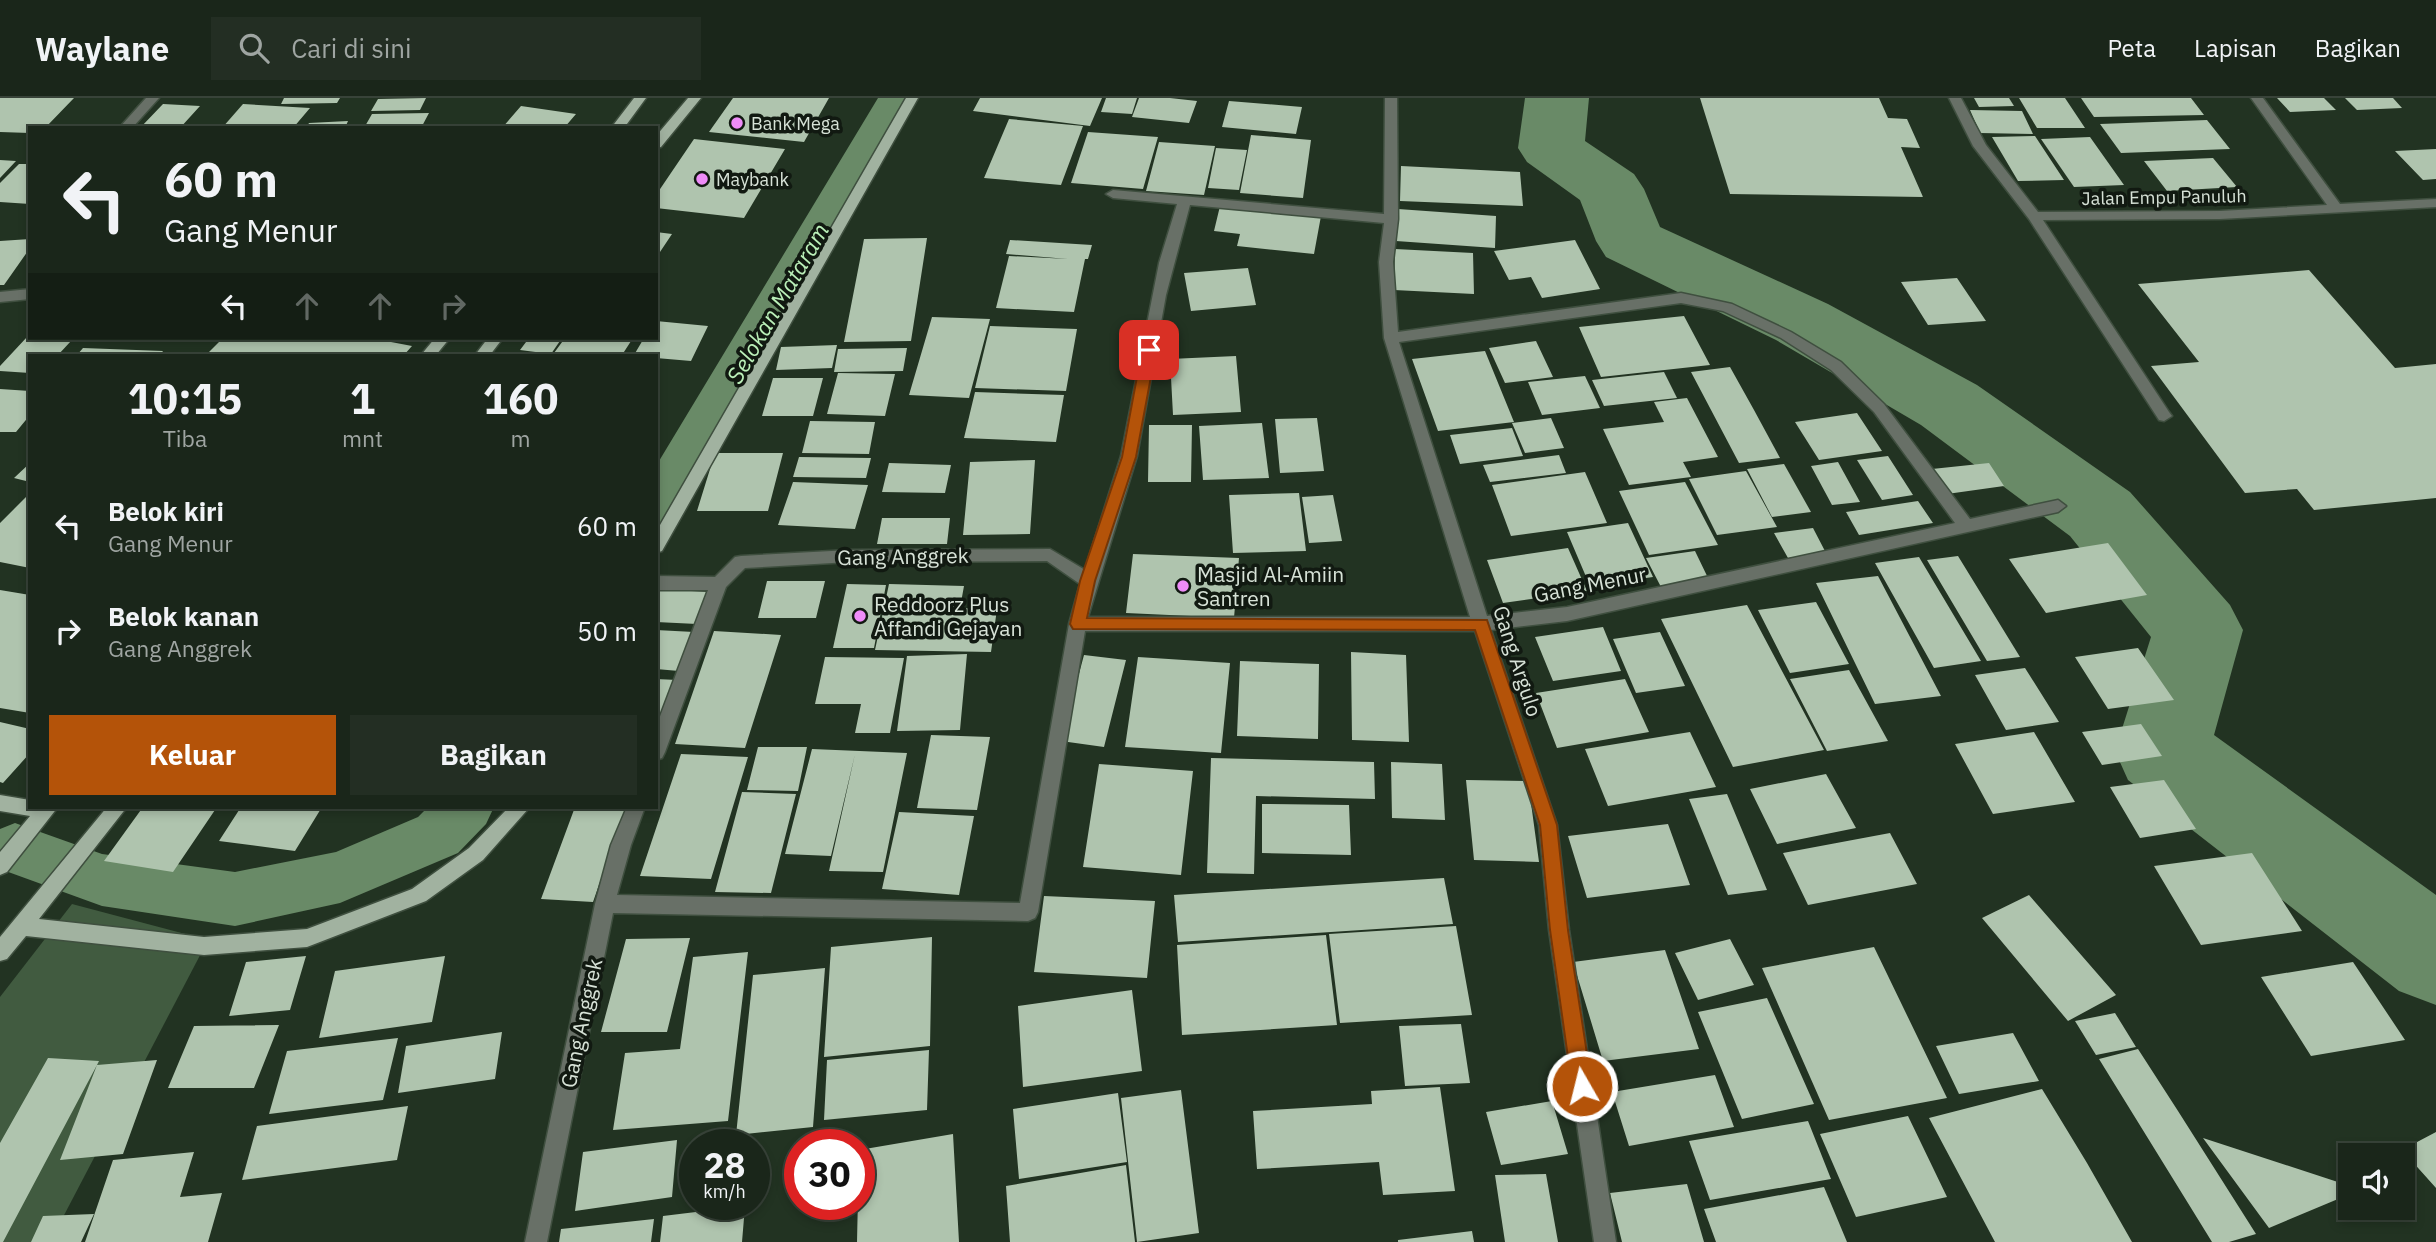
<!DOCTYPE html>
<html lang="id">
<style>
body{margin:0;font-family:"IBM Plex Sans",sans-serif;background:#232e23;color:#f1f3f6;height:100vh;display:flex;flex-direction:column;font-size:26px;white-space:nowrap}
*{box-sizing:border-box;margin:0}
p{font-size:23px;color:#9fa5a2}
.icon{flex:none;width:38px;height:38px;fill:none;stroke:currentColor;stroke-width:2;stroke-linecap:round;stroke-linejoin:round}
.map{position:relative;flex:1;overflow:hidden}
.panel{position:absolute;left:28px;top:256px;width:630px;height:455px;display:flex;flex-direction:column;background:#1a261a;border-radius:0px;box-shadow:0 4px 10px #0003,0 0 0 2px #384339}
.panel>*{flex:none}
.top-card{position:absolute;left:28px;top:28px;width:630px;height:214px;border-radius:0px;box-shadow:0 4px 10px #0003,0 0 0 2px #384339;background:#1a261a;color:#f1f3f6;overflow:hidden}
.tools{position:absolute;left:2338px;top:1045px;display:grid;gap:14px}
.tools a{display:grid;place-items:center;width:77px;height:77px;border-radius:0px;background:#1a261a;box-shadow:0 4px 10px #0003,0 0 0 2px #384339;font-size:35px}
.speed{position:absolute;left:679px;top:1031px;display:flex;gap:14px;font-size:35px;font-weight:700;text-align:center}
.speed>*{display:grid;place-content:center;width:91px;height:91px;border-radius:50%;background:#1a261a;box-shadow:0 4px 10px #0003,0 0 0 2px #384339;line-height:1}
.speed small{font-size:18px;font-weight:400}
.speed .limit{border:10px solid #d22;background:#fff;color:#111}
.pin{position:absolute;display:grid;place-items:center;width:60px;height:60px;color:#fff;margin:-30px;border-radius:14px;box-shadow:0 4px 10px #0006}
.me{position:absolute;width:77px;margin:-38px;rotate:352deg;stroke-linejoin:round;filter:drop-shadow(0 0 5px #0008)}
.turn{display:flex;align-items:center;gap:24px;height:147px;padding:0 21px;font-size:32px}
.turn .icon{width:91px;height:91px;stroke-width:2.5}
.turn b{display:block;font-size:49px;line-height:60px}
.lanes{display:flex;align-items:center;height:66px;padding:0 21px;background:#0003;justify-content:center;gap:35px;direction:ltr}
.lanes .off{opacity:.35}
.eta{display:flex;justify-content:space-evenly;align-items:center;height:119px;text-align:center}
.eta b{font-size:42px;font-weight:700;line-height:49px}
.cta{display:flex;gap:14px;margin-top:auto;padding:14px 21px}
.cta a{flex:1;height:80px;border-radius:0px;background:#b45309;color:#fff;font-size:28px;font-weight:700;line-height:80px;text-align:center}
.cta a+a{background:#232e23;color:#f1f3f6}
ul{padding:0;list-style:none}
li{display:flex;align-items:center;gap:21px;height:105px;padding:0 21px}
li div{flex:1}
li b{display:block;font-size:26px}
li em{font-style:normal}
header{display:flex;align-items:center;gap:42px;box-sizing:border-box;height:98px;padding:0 35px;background:#1a261a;border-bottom:2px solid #384339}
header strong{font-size:33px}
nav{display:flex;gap:38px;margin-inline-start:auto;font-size:24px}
.search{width:490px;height:63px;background:#232e23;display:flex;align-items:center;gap:18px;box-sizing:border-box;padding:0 24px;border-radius:0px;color:#9fa5a2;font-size:26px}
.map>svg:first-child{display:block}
.green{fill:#415b40}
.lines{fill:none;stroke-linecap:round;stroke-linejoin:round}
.canal{fill:#698a67;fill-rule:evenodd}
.river{fill:#698a67;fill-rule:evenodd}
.building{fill:#afc4ae}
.minor-casing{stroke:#3f4f3f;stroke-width:3}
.major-casing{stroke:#3f4f3f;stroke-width:3}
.minor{fill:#687067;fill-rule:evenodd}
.major{fill:#a1b2a0;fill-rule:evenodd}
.route{fill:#b45309;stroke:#753606;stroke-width:2}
.poi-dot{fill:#ee8cf8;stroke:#111911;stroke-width:2.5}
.labels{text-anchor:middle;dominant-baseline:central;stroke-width:7;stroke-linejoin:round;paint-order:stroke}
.far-poi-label{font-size:18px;fill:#d7e2d7;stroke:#111911;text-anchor:start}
.far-street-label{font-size:18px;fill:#d7e2d7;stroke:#111911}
.street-label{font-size:21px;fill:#d7e2d7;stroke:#111911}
.poi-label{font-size:21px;fill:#d7e2d7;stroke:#111911;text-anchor:start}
.water-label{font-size:23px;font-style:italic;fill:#bbf0b9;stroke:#111911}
</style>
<header>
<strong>Waylane</strong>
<div class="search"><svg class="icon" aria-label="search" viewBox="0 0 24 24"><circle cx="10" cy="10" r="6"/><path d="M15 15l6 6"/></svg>Cari di sini</div>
<nav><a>Peta</a><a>Lapisan</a><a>Bagikan</a></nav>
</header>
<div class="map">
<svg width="2436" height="1144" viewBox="0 0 2436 1144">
<rect width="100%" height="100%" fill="#232"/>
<!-- green -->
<path class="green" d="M72 806 208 842 50 1144H0V899Z"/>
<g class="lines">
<!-- canal -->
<path class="canal" d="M878 0H916L673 422 656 427V368Z
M428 709H494L486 726 458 755 340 805 235 828 102 808 0 771V731L15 725 102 756 235 774 336 754 418 719Z"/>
<!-- river -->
<path class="river" d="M1525 0H1589L1585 43 1634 76 1644 91 1660 129 1828 206 1977 287 2130 394 2230 507 2243 532 2214 637 2436 797V907L2399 893 2128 682 2115 653 2151 539 2070 438 1921 327 1776 242 1606 159 1596 143 1580 102 1527 64 1518 50Z"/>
</g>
<!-- building -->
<path class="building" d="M0 0H74L45 30H30V35L0 34Z
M284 0H340L337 5 281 6Z
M426 0 420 12 371 13 378 1Z
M733 0H829L804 44 709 34Z
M980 0H1102L1090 28 973 13Z
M1106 0H1137L1132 16 1101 14Z
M1139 0H1170L1197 3 1189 25 1132 19Z
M1700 0H1879L1888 20 1907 21 1920 50 1901 49 1923 99 1730 96Z
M1974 0H2009L2014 8 1979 9Z
M2019 0H2065L2085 30H2037Z
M2081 0H2191L2204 17 2094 19Z
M2277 0H2324L2336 12 2290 14Z
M2345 0H2393L2402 10 2357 12Z
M1229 3 1302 9 1296 36 1222 29Z
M163 6 200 8 180 30H140Z
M243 6 310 10 293 30H222Z
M521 8 576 16 564 30H502Z
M1970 12 2022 13 2033 36 1980 35Z
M429 15 421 30H364L372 16Z
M1009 21 1083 28 1061 87 984 80Z
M2207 22 2230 51 2121 55 2100 26Z
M348 23 345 30H306L309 25Z
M1088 34 1158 39 1143 91 1071 85Z
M1251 37 1311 42 1303 100 1240 95Z
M2035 38 2064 82 2018 83 1992 39Z
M2090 39 2124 87 2074 89 2041 41Z
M694 41 785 51 744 120 656 110V97Z
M1159 44 1215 48 1204 97 1146 93Z
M1216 50 1247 52 1239 92 1208 90Z
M2436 51V81L2423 82 2395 53Z
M2213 60 2237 89 2167 93 2144 63Z
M0 62 16 63 0 80Z
M19 66H30V106L0 104V85Z
M1401 68 1520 74 1523 108 1400 103Z
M1220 108 1321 118 1314 156 1237 148 1240 136 1214 133Z
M1398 111 1496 118 1495 150 1396 143Z
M656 134 672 136 656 160Z
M927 140 911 243 844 244 864 141Z
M30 141V150L4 187H0V143Z
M1010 142 1092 147 1088 161H1085L1074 214 996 210 1009 158 1068 161 1006 156Z
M1575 142 1600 191 1542 200 1531 179 1509 182 1494 153Z
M1395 151 1473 155 1474 196 1394 192Z
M1248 170 1256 207 1191 213 1184 175Z
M2309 172 2395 270 2436 266V400L2314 412 2297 391 2245 395 2151 268 2199 264 2138 186Z
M1957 180 1986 223 1928 227 1901 184Z
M1684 218 1710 267 1601 279 1579 229Z
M932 219 990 221 969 300 909 297Z
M656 223 708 228 691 263 656 260V257H634L644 240H656Z
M990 228 1077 231 1066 293 975 290Z
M27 239 30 240 71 243 58 257H30V275L0 273V268Z
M223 240H370L412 248 404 257H206Z
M529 240H562L551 256 520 252Z
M565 240H633L622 257 554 255Z
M1536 243 1553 279 1505 285 1489 250Z
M837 247 832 270 776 272 781 249Z
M83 250 163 253 160 257H77Z
M907 250 903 273 834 274 838 251Z
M1485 253 1514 324 1438 333 1412 261Z
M1236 258 1241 314 1173 317 1170 261Z
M1730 269 1754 312 1780 360 1739 365 1691 274Z
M1664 274 1677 300 1604 308 1592 282Z
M838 275 895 276 885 318 827 316Z
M1585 278 1600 310 1542 317 1528 284Z
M773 280H823L813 318H762Z
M0 291 30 293V317L16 334H0Z
M975 294 1064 297 1056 344 964 340Z
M1687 300 1718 359 1683 364 1691 379 1629 387 1603 331 1664 324 1654 304Z
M1857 315 1882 353 1819 362 1795 324Z
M1317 320 1324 373 1280 375 1275 321Z
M1551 320 1564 350 1525 355 1512 325Z
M810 323 875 324 869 356 802 355Z
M1262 325 1269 380 1203 382 1199 328Z
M1149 327H1192L1191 384H1148Z
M1512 330 1523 358 1460 366 1450 337Z
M715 355H783L768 413H697Z
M1559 357 1566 375 1490 384 1483 367Z
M1888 358 1913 397 1882 402 1857 362Z
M799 359 871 360 866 380 793 379Z
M1035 362 1030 436 963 437 970 364Z
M1838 364 1860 404 1832 407 1811 368Z
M30 365V384L14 380Z
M889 365 951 367 945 395 882 394Z
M1989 365 2004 388 1947 396 1932 371Z
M1784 366 1811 414 1772 419 1747 371Z
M1746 373 1777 429 1717 437 1689 381Z
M1585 374 1607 425 1511 438 1492 387Z
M793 384 868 387 855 431 778 427Z
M1685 384 1718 447 1649 457 1619 393Z
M30 395V470L0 464V425Z
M1299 395 1306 453 1233 455 1229 397Z
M1333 397 1342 443 1309 445 1302 399Z
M1918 403 1933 425 1859 437 1846 414Z
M882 420H950L947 446H877Z
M1628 425 1653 479 1590 488 1567 434Z
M1813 430 1826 455 1788 460 1774 435Z
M2108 445 2147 497 2046 515 2009 461Z
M1568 450 1587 493 1503 505 1487 462Z
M1695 453 1709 482 1661 489 1646 460Z
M1133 456 1239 460 1234 520 1126 515Z
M1958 458 2020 559 1987 563 1927 462Z
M1919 459 1981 563 1934 570 1875 465Z
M1878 478 1941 598 1875 606 1816 485Z
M767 483H825L816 520H758Z
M847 486 886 487 874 550H833Z
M889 486 964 488 960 510 997 511 991 554 875 552Z
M656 491 709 494 697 526 656 524Z
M0 492 30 497V615L0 610Z
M1816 504 1849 566 1790 575 1758 512Z
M1747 507 1824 652 1733 669 1661 521Z
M1603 529 1621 573 1553 583 1535 539Z
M656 532 694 534 679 573 656 571Z
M714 533 781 537 745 650 675 646Z
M1660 534 1685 588 1636 595 1613 541Z
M2138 550 2174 602 2108 611 2075 559Z
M1351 554 1406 557 1409 644 1352 642Z
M967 556 960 632 897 633 907 558Z
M1084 557 1126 562 1104 649 1061 643Z
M825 559 904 560 890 635H855L861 606H815Z
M1138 559 1230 565 1221 655 1125 649Z
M1240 563 1319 566 1318 641 1237 638Z
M2025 570 2059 624 2006 632 1975 577Z
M1849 572 1888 643 1827 653 1790 581Z
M656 581 677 582 656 637Z
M1625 581 1649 634 1557 650 1536 595Z
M0 624 30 631V655L3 685 0 684Z
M2141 626 2162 658 2102 667 2082 634Z
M1690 634 1716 689 1608 708 1585 651Z
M2034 634 2075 704 1993 716 1955 646Z
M931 637 990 639 977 712 917 710Z
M758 649H807L798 693 747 692Z
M812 651 907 655 883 774 829 773 855 656 831 758 785 756Z
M681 656 748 659 711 781 640 778Z
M1211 660 1374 664 1375 701 1256 698 1254 776 1207 775Z
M1391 664 1442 666 1445 722 1392 720Z
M1099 666 1193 673 1181 777 1083 769Z
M1826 676 1856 730 1777 746 1750 691Z
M1466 682 1528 683 1539 764 1474 762Z
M2164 682 2196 731 2140 740 2110 689Z
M742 694 796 696 771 795 715 794Z
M1727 696 1767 792 1728 797 1689 701Z
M1262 706 1349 707 1351 757 1262 755Z
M143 709H217L173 774 104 763Z
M241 709H322L295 753 219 743Z
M575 709H626L593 804 541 801Z
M899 714 974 718 959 797 882 791Z
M1668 726 1690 787 1587 800 1568 738Z
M1890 735 1917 786 1808 807 1783 755Z
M2252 755 2302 833 2201 847 2154 768Z
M1444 780 1453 826 1178 844 1174 797Z
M2029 797 2116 897 2068 923 1982 820Z
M1044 798 1155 803 1147 880 1034 874Z
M1456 828 1472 917 1340 925 1329 836Z
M1326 837 1337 927 1182 937 1177 847Z
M932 839 930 948 824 959 831 849Z
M690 840 667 934H601L626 841Z
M1730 841 1754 887 1698 902 1675 855Z
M1874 849 1947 1000 1829 1022 1762 870Z
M1665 852 1699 951 1603 963 1573 864Z
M748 854 728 1023 613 1032 625 955 680 951 693 859Z
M306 858 290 912 229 918 246 864Z
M445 858 432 924 319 940 335 873Z
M2353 864 2405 942 2311 958 2261 879Z
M825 870 813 1029 736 1037 753 877Z
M1132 892 1142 973 1023 989 1018 908Z
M1767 900 1814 1006 1742 1021 1698 914Z
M2115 915 2136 949 2096 957 2075 923Z
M1461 926 1470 985 1405 988 1399 928Z
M279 927 254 990H168L194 928Z
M502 934 495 981 398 995 406 948Z
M2013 935 2039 983 1959 996 1936 948Z
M398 940 383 1002 269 1016 287 953Z
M2138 951 2178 1013 2256 1136 2229 1144H2212L2099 961Z
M929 952 927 1012 824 1022 827 962Z
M48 960 99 963 97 967 157 962 123 1056 60 1062 97 967 3 1144H0V1045Z
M1715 977 1734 1029 1629 1048 1612 994Z
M1440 989 1455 1093 1383 1097 1379 1064 1257 1071 1253 1013 1372 1006 1371 993Z
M2042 991 2087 1065 2132 1144H1995L1929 1020Z
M1181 992 1199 1135 1137 1144 1121 1000Z
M1118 995 1127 1064 1019 1081 1013 1011Z
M1552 1003 1568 1056 1501 1067 1486 1014Z
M408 1008 397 1062 242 1082 257 1028Z
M1908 1018 1947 1099 1856 1119 1820 1036Z
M1808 1023 1831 1081 1710 1102 1689 1043Z
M2436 1034V1090L2402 1052Z
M953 1036 959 1144H857L859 1052Z
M2203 1040 2350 1088V1096L2269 1130Z
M677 1042 672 1099 575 1113 583 1054Z
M194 1054 180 1099 222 1095 208 1144H85L113 1062Z
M1126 1067 1135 1144H1010L1006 1088Z
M1546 1076 1558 1144H1505L1495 1077Z
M1687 1086 1704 1144H1622L1610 1095Z
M1824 1089 1847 1144H1716L1704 1111Z
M745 1108 742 1144H660L663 1118Z
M94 1116 81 1144H31L43 1118Z
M654 1121 651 1144H559L561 1131Z
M1472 1133 1474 1144H1398V1142Z"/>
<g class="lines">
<!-- minor casing -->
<g class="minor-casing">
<path id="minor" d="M146 0H159L132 30H119Z
M1385 0H1397L1398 121 1393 164 1398 234 1681 195 1732 206 1791 234 1841 264 1884 306 1970 421 2058 402 2066 408 2058 414 1567 523 1491 532 1557 727 1569 832 1616 1144H1594L1549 832 1539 727 1475 533H1085L1038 814 1035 820 1028 823 613 815 547 1144H525L595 806 611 747 627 709H645L631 747 617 797 1020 805 1069 526 1080 486 1047 463 850 464 745 470 726 489 665 654 662 660 656 662V629L708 492H656V478L715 479 735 459 741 458 850 452 1050 451 1085 472 1121 358 1159 165 1177 106 1113 100 1106 96 1113 92 1384 116ZM1190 107 1384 125 1379 164 1384 240 1470 519H1088L1137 358 1166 197ZM1681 205 1723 213 1781 240 1831 272 1874 314 1955 425 1567 509 1487 518 1399 244Z
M1949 0H1961L1986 47 2038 114 2220 113 2327 107 2251 0H2263L2340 106 2436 101V109L2220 121 2043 122 2169 314 2172 318 2164 323 2159 322 2029 121 1973 48Z
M30 191V201L0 204V194Z"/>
</g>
<!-- major casing -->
<g class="major-casing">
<path id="major" d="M634 0H646L624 30H611Z
M688 0H701L661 49 656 50V38Z
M906 0H918L662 453 656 455V434Z
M435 240H450L436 257H421Z
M488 240H503L490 257H475Z
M0 697 30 702V709H58L7 774 0 777V754L30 718 0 713Z
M107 709H127L39 821 204 839 307 831 412 791 469 750 509 709H530L483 762 426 803 307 849 204 857 26 838 7 861 0 863V839Z"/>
</g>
<!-- minor -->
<use href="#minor" class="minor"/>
<!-- major -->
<use href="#major" class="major"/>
</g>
<!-- route -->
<path class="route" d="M1149 247 1156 252 1136 359 1095 483 1087 520 1487 522 1557 727 1568 832 1592 988 1589 995 1582 998 1575 995 1572 988 1550 832 1540 727 1475 532 1073 531 1070 526 1080 483 1122 359 1142 252Z"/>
<!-- markers -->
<g class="poi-dot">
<circle cx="737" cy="25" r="7"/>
<circle cx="702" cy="81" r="7"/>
<circle cx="1183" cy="488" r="7"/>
<circle cx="860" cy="518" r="7"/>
</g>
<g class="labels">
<!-- far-poi labels -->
<g class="far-poi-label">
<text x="751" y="25">Bank Mega</text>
<text x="716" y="81">Maybank</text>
</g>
<!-- far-street labels -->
<g class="far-street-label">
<text transform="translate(2164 99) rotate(-1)">Jalan Empu Panuluh</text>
</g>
<!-- street labels -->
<g class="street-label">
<text transform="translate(903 458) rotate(-1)">Gang Anggrek</text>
<text transform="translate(1590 486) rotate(-11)">Gang Menur</text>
<text transform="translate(1518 563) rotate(72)">Gang Argulo</text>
<text transform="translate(581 925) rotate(-78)">Gang Anggrek</text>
</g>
<!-- poi labels -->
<g class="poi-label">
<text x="1197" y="476">Masjid Al-Amiin<tspan x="1197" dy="24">Santren</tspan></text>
<text x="874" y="506">Reddoorz Plus<tspan x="874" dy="24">Affandi Gejayan</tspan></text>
</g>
<!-- water labels -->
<g class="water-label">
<text transform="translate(777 205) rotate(-60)">Selokan Mataram</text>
</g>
</g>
</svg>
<div class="tools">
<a><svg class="icon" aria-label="sound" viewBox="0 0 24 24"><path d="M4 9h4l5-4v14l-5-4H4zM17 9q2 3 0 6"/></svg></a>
</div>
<div class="speed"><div>28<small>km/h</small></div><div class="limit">30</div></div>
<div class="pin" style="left:1149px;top:252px;background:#d93025"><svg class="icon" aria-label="arrive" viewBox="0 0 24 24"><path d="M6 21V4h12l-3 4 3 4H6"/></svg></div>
<svg class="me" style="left:1582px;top:988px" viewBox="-20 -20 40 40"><circle r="17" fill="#b45309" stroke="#fff" stroke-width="3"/><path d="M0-11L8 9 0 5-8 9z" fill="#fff"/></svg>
<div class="top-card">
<div class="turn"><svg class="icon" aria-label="left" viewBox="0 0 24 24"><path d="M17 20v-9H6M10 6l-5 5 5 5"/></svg><div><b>60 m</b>Gang Menur</div></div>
<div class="lanes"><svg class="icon" aria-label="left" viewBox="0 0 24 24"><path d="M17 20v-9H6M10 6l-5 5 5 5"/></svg><svg class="icon off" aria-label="ahead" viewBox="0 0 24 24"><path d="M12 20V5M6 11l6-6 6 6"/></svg><svg class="icon off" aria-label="ahead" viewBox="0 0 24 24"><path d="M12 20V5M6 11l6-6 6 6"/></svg><svg class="icon off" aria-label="right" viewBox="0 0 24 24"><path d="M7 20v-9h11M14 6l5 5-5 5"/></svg></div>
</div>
<section class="panel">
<div class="eta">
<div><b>10:15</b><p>Tiba</p></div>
<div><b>1</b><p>mnt</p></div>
<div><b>160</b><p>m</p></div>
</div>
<ul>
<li><svg class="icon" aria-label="left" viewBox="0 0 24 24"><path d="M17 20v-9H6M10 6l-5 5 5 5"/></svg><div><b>Belok kiri</b><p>Gang Menur</p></div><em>60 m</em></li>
<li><svg class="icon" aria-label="right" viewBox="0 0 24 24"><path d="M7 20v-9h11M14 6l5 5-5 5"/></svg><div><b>Belok kanan</b><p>Gang Anggrek</p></div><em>50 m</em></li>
</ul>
<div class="cta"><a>Keluar</a><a>Bagikan</a></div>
</section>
</div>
